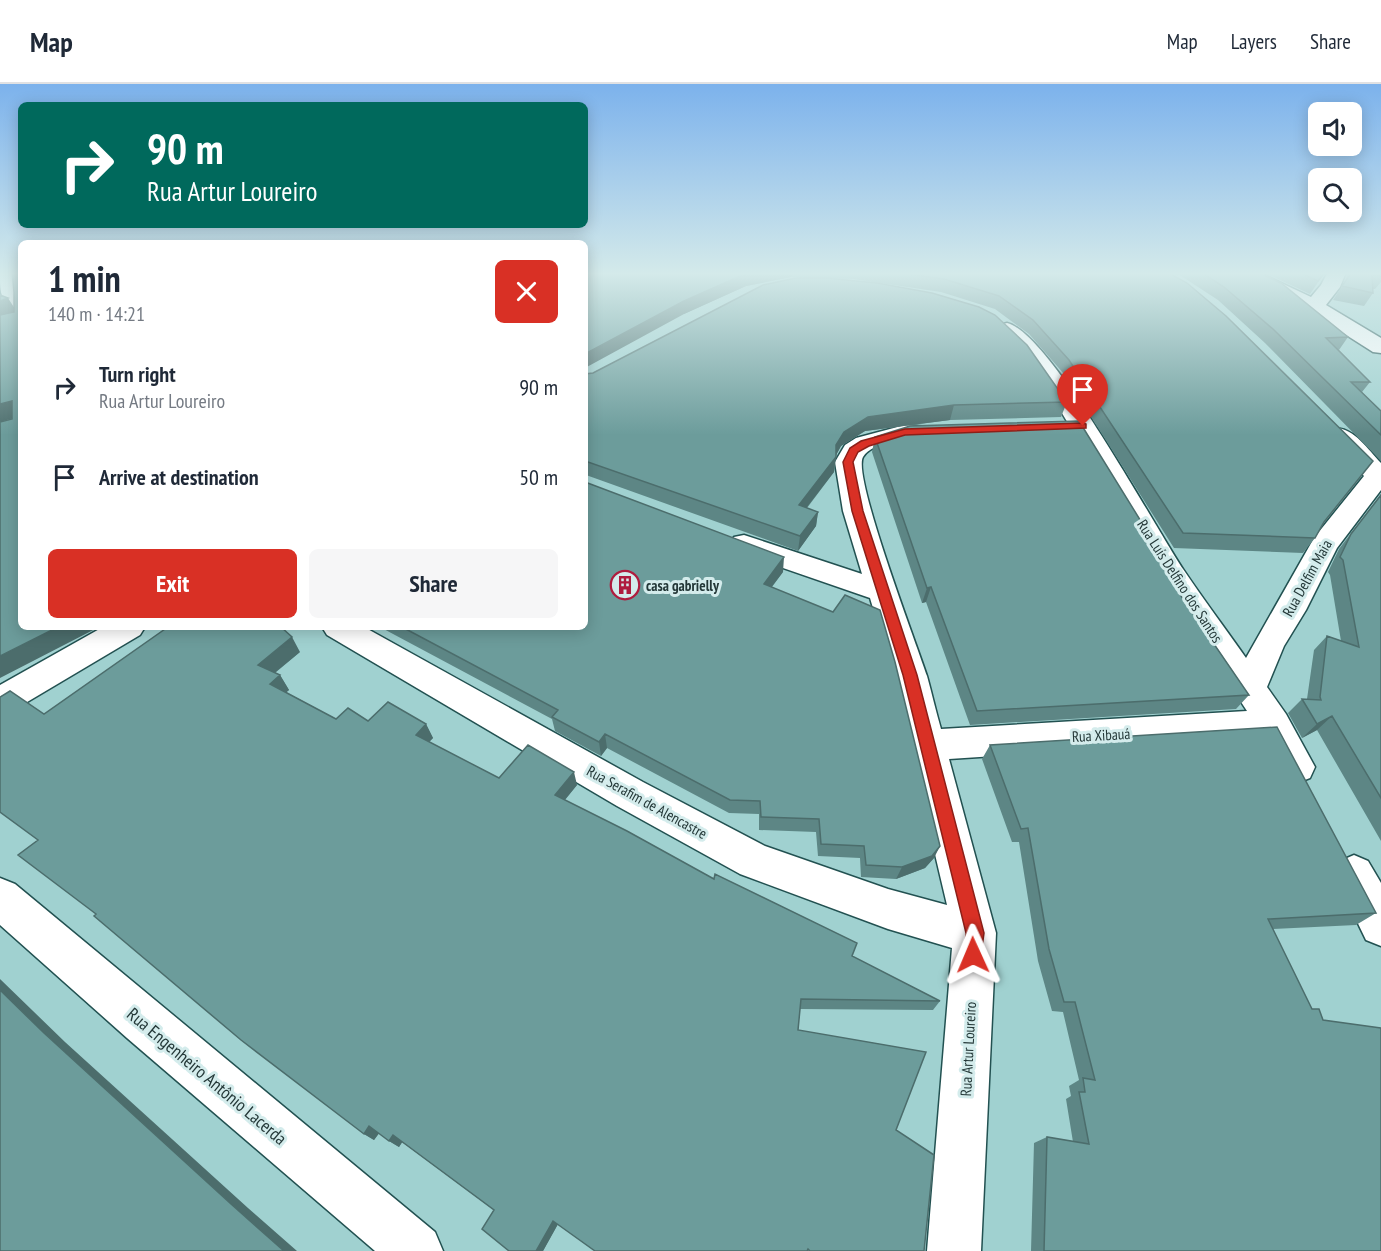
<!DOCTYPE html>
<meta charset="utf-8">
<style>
body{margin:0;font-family:"PT Sans Narrow",sans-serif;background:#f6f6f7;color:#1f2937;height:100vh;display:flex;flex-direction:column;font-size:22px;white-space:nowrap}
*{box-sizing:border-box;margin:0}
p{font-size:20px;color:#747a83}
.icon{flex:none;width:33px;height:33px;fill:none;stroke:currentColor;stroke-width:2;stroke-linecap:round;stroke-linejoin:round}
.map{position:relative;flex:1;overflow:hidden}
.drawer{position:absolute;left:18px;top:156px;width:570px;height:390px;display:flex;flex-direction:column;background:#fff;border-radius:9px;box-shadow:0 3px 15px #0003}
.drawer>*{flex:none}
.hud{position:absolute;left:18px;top:18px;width:570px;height:126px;border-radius:9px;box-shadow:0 3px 15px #0003;background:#00695c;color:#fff;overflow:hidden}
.buttons{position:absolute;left:1308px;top:18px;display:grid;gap:12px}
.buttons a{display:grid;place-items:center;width:54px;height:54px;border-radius:9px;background:#fff;box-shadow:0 3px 15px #0003;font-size:30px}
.pin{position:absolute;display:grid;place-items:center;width:51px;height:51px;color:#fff;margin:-62px -26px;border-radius:50% 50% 50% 0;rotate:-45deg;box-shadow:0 0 6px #0007}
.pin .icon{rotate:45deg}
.me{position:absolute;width:66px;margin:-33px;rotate:359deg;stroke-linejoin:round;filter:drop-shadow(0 0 4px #0008)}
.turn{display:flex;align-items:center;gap:21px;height:126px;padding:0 30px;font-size:27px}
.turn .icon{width:78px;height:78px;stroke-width:2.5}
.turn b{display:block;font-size:42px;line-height:51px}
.round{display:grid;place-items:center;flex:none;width:63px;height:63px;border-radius:9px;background:#f6f6f7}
.overview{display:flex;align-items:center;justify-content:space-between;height:102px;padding:0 30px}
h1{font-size:36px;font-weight:600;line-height:45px}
.button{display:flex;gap:12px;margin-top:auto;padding:12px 30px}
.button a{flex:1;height:69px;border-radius:9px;background:#d93025;color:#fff;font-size:24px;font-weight:600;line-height:69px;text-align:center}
.button a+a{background:#f6f6f7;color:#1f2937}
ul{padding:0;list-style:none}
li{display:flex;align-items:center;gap:18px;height:90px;padding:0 30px}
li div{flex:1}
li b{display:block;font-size:22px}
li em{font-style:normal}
header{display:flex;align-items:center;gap:36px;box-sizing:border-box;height:84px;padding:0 30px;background:#fff;border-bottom:2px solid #e0e1e3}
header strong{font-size:28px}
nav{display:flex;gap:33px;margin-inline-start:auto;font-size:21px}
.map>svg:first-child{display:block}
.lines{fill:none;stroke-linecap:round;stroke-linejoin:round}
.minor-casing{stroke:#225151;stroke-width:3}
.minor{fill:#fff;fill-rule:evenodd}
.wall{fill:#5d8685}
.shaded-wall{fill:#4c6d6c}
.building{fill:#6c9c9b;stroke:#4c6d6c;stroke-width:1.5}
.route{fill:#d93025;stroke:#8d1f18;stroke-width:1.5}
.labels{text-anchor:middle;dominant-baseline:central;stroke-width:6;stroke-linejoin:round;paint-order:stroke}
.street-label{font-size:15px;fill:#243838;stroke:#d4ecec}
.poi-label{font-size:15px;font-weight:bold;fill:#243838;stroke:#d4ecec;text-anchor:start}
.near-street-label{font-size:18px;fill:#243838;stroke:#d4ecec}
</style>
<header>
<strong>Map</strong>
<nav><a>Map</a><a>Layers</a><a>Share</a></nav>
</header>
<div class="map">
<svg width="1381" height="1167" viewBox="0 0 1381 1167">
<rect width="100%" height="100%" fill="#a0d1d0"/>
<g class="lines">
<!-- minor casing -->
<g class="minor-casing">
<path id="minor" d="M0 188H17C15 203 21 213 21 227 0 221 0 210 0 188Z
M1234 188H1258L1311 213 1321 201 1328 188H1346L1340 203 1326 221 1381 254V269L1373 268 1307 226 1236 192Z
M1007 239C1050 249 1153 440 1183 485 1203 515 1225 544 1246 574L1314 454 1364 392 1329 355 1326 350 1329 345C1351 339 1367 365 1381 379V406L1337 464 1306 526 1284 562 1267 603 1286 630 1315 683 1310 694 1297 699 1284 694 1264 655 949 675 996 849 981 1167H927L952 864 888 845 740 790 617 722 327 551 322 543H364L643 698 765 762 888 805 947 821 893 592 870 514 734 467 730 460 734 453 744 451 862 490 843 427 835 378 845 361 856 354 905 341 928 343 931 348 928 353C911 357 873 356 863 373 852 392 917 561 927 592 932 610 936 628 941 645L1247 627 1162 498 1043 297 1016 264 997 245 1000 241Z
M103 543H145L140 551 12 627 0 631V601Z
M1354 771 1368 777 1381 799V862L1366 856 1334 790 1340 777Z
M0 794 15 800 435 1148 443 1167H375L127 954 0 841Z"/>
</g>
<!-- minor -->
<use href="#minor" class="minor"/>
</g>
<!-- wall -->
<path class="wall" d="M592 188H1167L1324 438 1315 454 1303 469 1174 464 1064 290 1029 250 995 225 941 208 853 195 791 193 746 202 684 230Z
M1175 188H1257L1348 253 1339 266 1370 298 1362 308 1381 327V377L1265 259 1218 216Z
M1263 188H1325L1310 210Z
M1347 188H1381V198L1375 205H1372L1373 209 1364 222 1333 216 1344 199 1348 189Z
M585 290 1067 318 1061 333 950 336 865 347 841 362 836 371 834 388 807 424 818 428 816 442 798 467 586 391H585Z
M875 353 1147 447 1144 454 1183 509 1181 511 1249 611 1236 625 970 641 926 518 922 519 872 368Z
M1381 410V757L1317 646 1302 654 1288 629 1302 615H1307L1314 566 1327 552 1341 557 1330 491 1328 488 1339 465Z
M783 488 772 503 934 774 925 784 896 795 861 793 860 774 818 772 816 748 759 746V730L729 729 607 664 601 672 555 647 552 635 380 543H585Z
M300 568 275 589 280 591 289 606 286 608 336 635 426 640 433 654 429 658 499 694 577 701 565 716 852 872 940 917 933 926 800 925 798 946 896 1046 924 1167H595L558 1140 543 1167 494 1126 402 1058 399 1063 389 1057 379 1049 374 1056 364 1050 96 830 38 756 44 630Z
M990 661 1376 829 1356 841 1273 845 1381 1167H1031L1034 1059 1047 1053 1073 1058 1066 1015 1071 1012 1069 1002 1079 996 1063 928 1052 927 1038 877 1019 758H1012L982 675Z"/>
<!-- shaded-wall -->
<path class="shaded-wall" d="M751 188H792L791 193 746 202 684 230 585 284V270L684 217 747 189Z
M8 214 17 228 0 233V217Z
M12 317 21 332 0 338V320Z
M954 321 950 336 865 347 841 362 834 375 836 361 844 348 868 333Z
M836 373 834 388 797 436 799 421Z
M818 428 816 442 798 467 800 452Z
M784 473 783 488 763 514 764 500Z
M931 503 926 518 922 519 927 504Z
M58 543H99L0 594V572Z
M292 553 300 568 267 595 258 581Z
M280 591 289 606 280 614 270 600Z
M1332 632 1317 646 1302 654 1317 640Z
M426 640 433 654 423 664 416 651Z
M605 650 607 664 601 672 599 658Z
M574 688 577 701 558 724 555 711Z
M940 762 934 774 925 784 896 795 902 783Z
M0 895 65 958 248 1124 297 1167H284L231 1120 44 949 0 906Z
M369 1042 380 1048 374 1056 364 1050Z
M393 1051 403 1057 399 1063 389 1057Z
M553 1137 558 1140 543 1167H536Z"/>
<!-- building -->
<path class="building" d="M12 188H21V543H58L0 572V338L12 335V317L0 320V231L14 228V208Z
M592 188H751L747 189 684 217 585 270V190Z
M894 188H1167L1187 199 1226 232 1373 377 1324 438 1315 454 1183 449 1069 276 1033 236 999 212 944 195Z
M1201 188H1257L1281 199 1348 253 1326 254 1370 298H1351L1381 327V351L1273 245 1224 203Z
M1299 188H1325L1318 197Z
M1352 188H1381V192L1372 191 1373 209 1342 202Z
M796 194H826L877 199 932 209 979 223 995 231 1027 261 1067 318 954 321 868 333 844 348 836 361V373L799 421 818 428 800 452 585 377V290L593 289 763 201Z
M0 211 8 214 0 217Z
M1079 337 1147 447H1139L1183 509H1179L1249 611 977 627 931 503 927 504 875 353 910 342Z
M585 398 784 473 764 500 833 528 845 511 880 526 895 578 940 762 932 772 902 783 866 781 864 762 821 760 819 735 761 733 760 717 730 716 605 650 599 658 552 633 558 626 402 543H585Z
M1381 411V714L1332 632 1317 640 1302 615 1321 616 1320 613 1327 552 1359 563 1343 476 1340 473 1351 450Z
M168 543H281L292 553 258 581 280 591 270 600 336 635 348 624 368 637 388 618 426 640 416 651 499 694 528 661 574 688 555 711 627 747 714 795 715 790 857 859 852 872 940 917 801 915 798 946 926 968 896 1046 934 1071 924 1167H810L808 1165 807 1167H595L553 1137 536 1167H509L482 1145 494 1126 393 1051 389 1057 369 1042 364 1050 241 956 94 832 96 830 18 771 38 756 0 728V613L10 607 44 630Z
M1277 643 1376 829 1268 835 1312 925H1319L1323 936 1381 944V1167H1044L1047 1053 1089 1060 1079 1008H1085L1083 994 1095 996 1075 918H1064L1049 865 1028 744 1021 745 990 661Z
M0 906 44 949 231 1120 284 1167H0Z"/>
<!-- sky -->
<linearGradient id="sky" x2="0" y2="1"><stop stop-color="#7cb2ec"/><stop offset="0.54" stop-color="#d4eaea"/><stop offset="1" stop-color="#d4eaea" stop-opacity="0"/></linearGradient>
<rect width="1381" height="351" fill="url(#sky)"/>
<!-- route -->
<path class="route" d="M1083 339 1086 340V344L905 351 869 362 858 368 853 378 863 427 917 591 984 849 980 878 973 880 967 878 964 871 966 849 903 591 852 427 843 378 850 364 861 357 905 345Z"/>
<!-- icons -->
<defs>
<g id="building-ring" transform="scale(1.5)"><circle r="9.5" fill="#d4ecec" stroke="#af1c3e" stroke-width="1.5"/><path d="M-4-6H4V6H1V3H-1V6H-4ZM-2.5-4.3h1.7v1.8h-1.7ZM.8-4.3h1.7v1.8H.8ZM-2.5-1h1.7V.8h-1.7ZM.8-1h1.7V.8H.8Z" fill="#af1c3e"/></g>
</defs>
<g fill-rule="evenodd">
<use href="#building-ring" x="625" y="501"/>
</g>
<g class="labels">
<!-- street labels -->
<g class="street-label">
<text transform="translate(1307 494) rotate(-61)">Rua Delfim Maia</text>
<text transform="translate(1180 497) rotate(57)">Rua Luís Delfino dos Santos</text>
<text transform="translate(1101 651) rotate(-3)">Rua Xibauá</text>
<text transform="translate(647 718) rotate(29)">Rua Serafim de Alencastre</text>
<text transform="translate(968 965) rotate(-87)">Rua Artur Loureiro</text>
</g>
<!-- poi labels -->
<g class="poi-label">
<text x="646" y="501">casa gabrielly</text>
</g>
<!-- near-street labels -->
<g class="near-street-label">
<text transform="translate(207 992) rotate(40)">Rua Engenheiro Antônio Lacerda</text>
</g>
</g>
</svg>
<div class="buttons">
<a><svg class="icon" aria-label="sound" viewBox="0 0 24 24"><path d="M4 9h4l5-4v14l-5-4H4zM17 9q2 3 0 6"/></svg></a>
<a><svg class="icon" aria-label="search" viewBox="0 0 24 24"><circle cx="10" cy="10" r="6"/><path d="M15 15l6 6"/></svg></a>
</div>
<div class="pin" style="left:1083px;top:342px;background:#d93025"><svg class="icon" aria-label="arrive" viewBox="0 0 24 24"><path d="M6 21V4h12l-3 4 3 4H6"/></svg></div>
<svg class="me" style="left:973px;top:871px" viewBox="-20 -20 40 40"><path d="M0-17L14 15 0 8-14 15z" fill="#d93025" stroke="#fff" stroke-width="4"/></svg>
<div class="hud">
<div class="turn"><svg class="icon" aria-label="right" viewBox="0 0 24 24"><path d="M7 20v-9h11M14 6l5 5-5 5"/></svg><div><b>90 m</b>Rua Artur Loureiro</div></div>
</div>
<section class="drawer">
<div class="overview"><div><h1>1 min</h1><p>140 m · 14:21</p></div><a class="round" style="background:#d93025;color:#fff"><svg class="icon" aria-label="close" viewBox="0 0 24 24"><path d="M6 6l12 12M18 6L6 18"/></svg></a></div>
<ul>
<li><svg class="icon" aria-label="right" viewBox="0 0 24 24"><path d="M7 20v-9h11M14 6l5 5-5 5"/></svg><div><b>Turn right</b><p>Rua Artur Loureiro</p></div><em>90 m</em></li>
<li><svg class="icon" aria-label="arrive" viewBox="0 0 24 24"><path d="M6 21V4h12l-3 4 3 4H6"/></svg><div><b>Arrive at destination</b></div><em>50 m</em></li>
</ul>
<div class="button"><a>Exit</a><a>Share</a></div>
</section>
</div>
